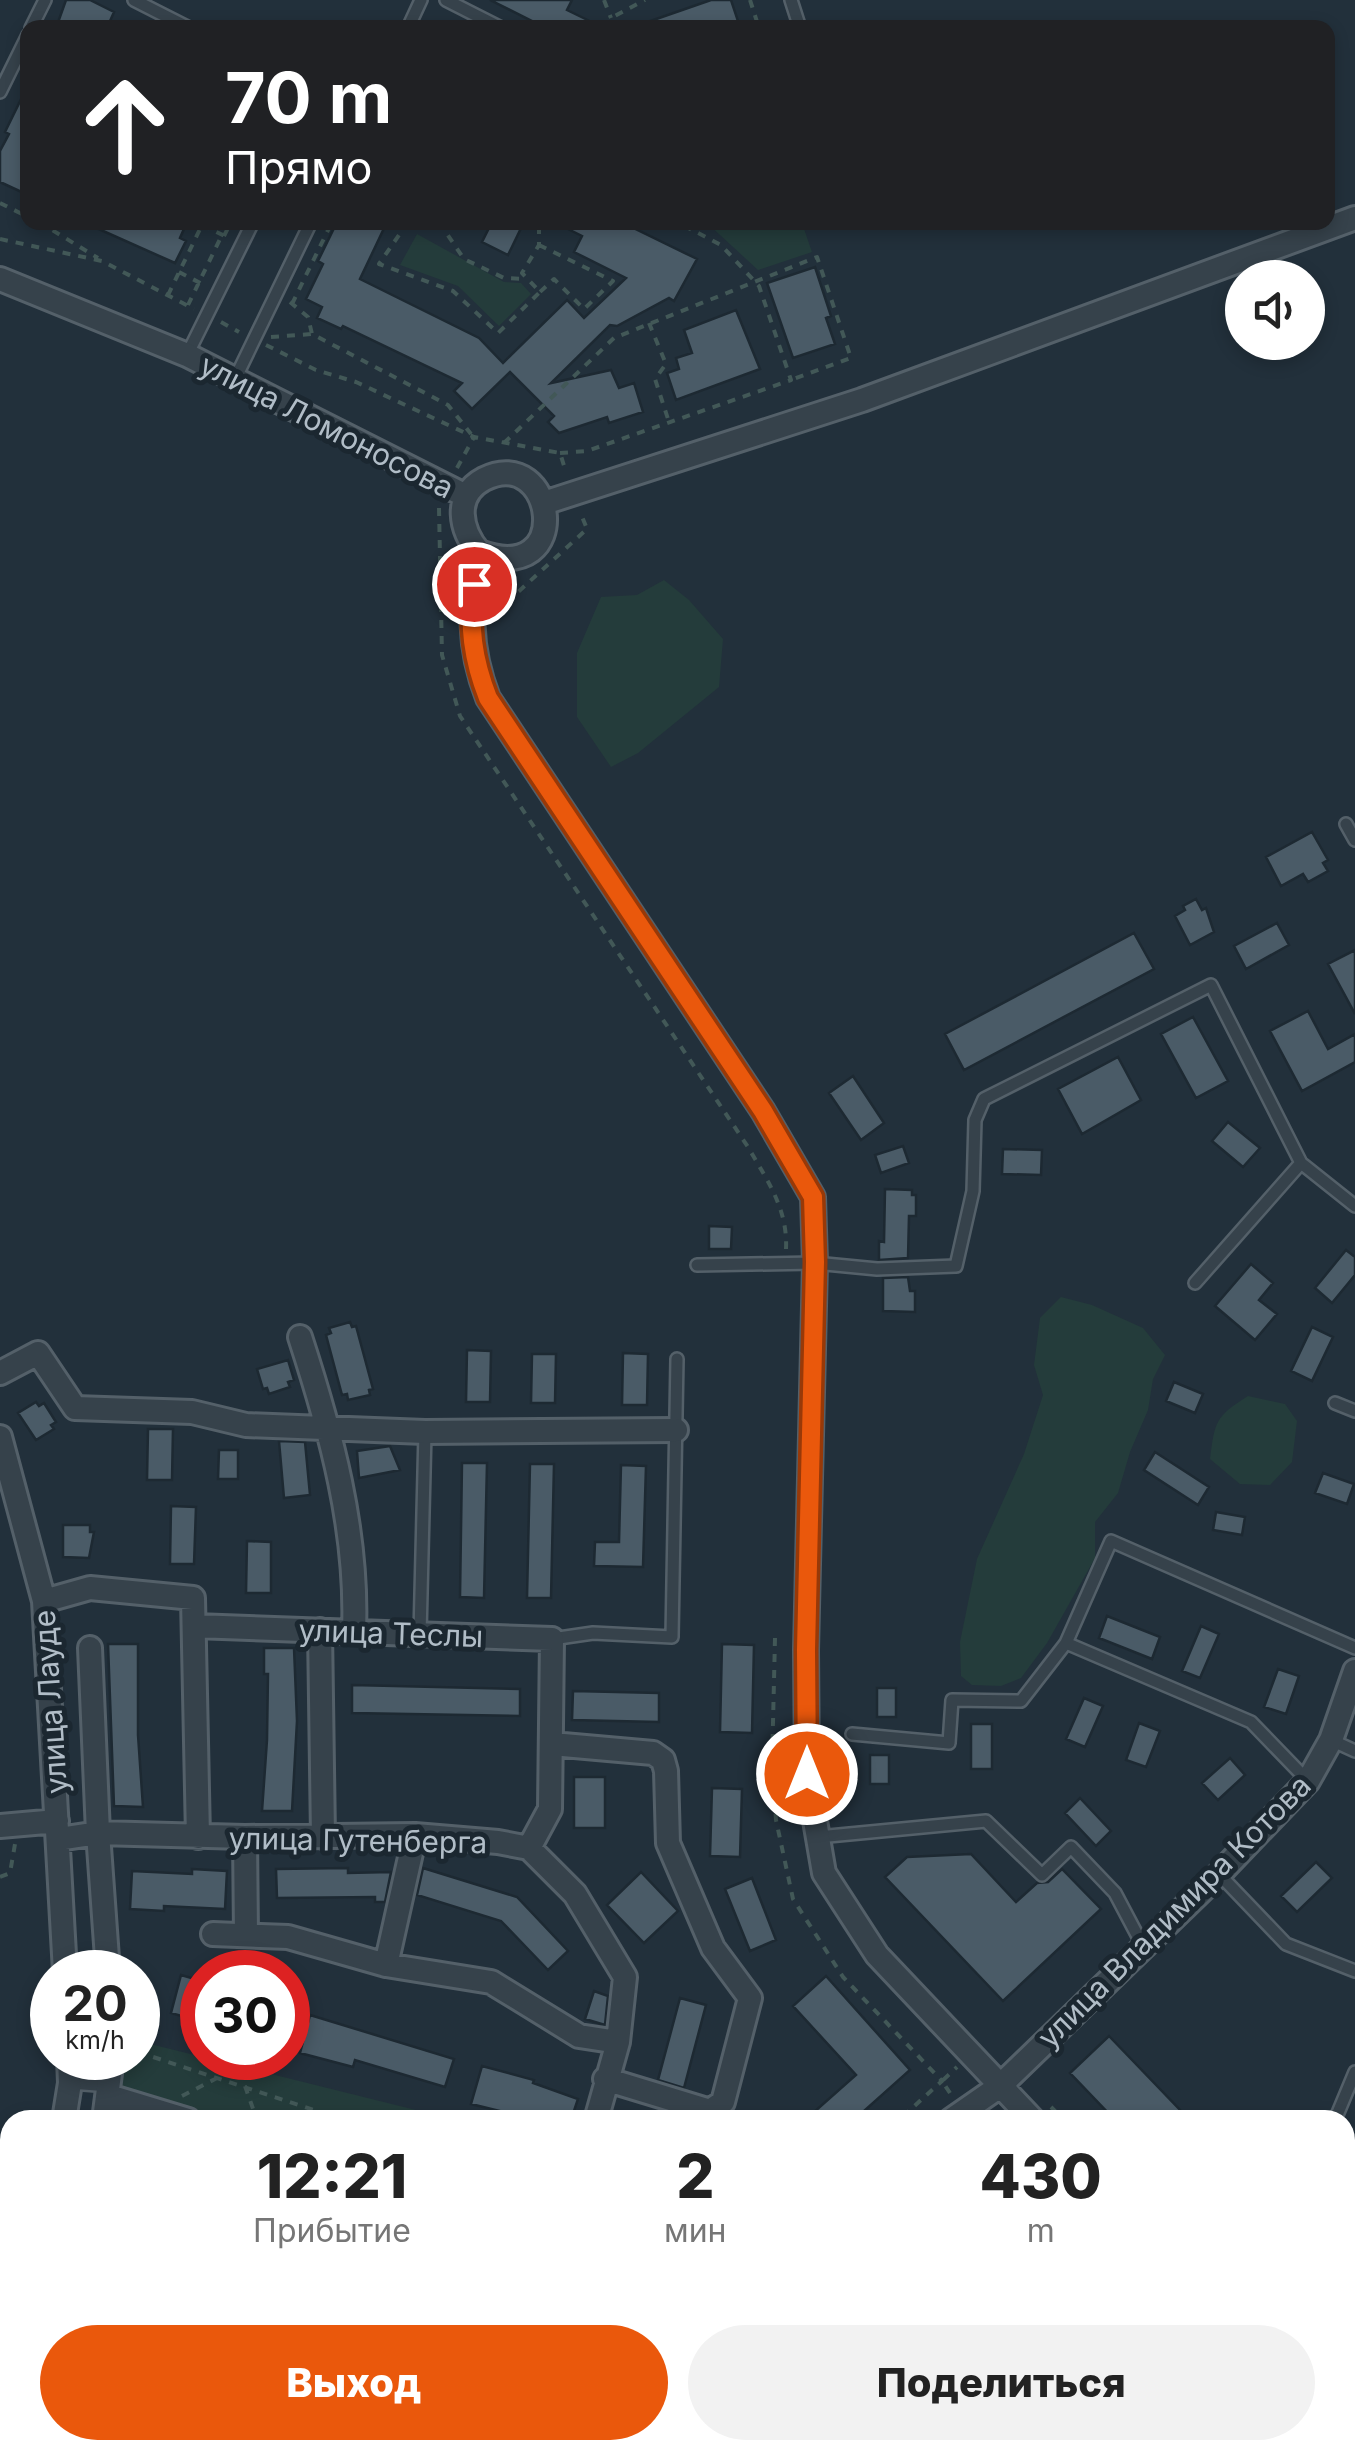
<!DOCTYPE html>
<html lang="ru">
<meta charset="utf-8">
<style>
body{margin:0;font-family:Inter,sans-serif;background:#f2f2f2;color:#222;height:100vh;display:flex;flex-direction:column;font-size:38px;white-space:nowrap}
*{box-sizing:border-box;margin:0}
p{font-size:32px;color:#767676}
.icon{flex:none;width:55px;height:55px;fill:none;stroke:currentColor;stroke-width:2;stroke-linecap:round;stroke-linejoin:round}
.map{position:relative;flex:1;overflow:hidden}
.details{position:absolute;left:0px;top:2110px;width:1355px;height:350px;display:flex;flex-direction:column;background:#fff;border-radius:30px 30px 0 0;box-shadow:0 5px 15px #0003}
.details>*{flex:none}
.banner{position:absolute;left:20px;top:20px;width:1315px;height:210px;border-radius:20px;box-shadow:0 5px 15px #0003;background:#202124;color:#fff;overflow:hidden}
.controls{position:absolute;left:1225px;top:260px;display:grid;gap:20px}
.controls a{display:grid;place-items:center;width:100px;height:100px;border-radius:50%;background:#fff;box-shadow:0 5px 15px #0003;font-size:50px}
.speed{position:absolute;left:30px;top:1950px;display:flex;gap:20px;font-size:50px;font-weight:700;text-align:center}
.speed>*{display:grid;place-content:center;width:130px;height:130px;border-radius:50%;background:#fff;box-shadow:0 5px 15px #0003;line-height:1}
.speed small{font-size:25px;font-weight:400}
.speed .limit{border:15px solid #d22;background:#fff;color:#111}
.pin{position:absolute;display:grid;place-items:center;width:85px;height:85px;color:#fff;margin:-42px;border:5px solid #fff;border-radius:50%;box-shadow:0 2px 10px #0007}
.me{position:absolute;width:110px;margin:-55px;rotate:0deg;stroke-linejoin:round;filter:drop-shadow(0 0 8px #0008)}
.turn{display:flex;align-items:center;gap:35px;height:210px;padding:0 40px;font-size:45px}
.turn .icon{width:130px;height:130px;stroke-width:2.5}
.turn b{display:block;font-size:70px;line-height:85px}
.eta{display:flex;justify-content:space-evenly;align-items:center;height:170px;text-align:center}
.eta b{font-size:60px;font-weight:800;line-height:70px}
.action{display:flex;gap:20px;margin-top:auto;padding:20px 40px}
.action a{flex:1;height:115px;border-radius:60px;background:#ea580c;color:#fff;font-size:40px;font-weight:800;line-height:115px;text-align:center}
.action a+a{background:#f2f2f2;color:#222}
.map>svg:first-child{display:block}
.green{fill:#243c3b}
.building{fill:#4a5b67;stroke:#1d2932;stroke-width:2.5}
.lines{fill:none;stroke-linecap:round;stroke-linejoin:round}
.lane-casing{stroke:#546069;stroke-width:16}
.street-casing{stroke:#546069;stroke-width:28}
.path{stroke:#425857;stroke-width:4;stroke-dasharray:8 8;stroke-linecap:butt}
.lane{stroke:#36424b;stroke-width:11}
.street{stroke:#36424b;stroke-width:22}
.route-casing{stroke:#983908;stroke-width:25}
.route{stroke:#ea580c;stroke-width:18}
.labels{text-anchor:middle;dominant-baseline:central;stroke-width:10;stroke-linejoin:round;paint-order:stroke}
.street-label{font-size:30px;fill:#b1bdc7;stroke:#1b2730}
</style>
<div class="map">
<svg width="1355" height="2460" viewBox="0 0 1355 2460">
<rect width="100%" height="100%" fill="#22303b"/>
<!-- green -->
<path class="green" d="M707 223H802L812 252 758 270Z
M417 234 504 282 521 283 531 294 499 326 458 286 400 265Z
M664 580 689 600 723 639 719 687 638 753 611 767 577 717V653L601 597 637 595Z
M1061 1297 1092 1305 1143 1328 1165 1355 1153 1379 1148 1410 1130 1452 1118 1493 1095 1522V1558L1047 1643 1021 1678 1001 1686 972 1685 961 1676 960 1642 977 1559 1024 1454 1043 1395 1034 1365 1040 1318Z
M1248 1396 1285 1404 1297 1421 1292 1462 1270 1485 1240 1484 1210 1459C1215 1421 1215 1417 1248 1396Z
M138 2041 456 2120H110L111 2058H138Z"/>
<!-- building -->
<path class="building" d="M66 0H90L114 12 107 28H56Z
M490 0H572L567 10 604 28H546Z
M711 0H731L738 21 734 22 736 28H639V25Z
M28 85V195L0 182V151L9 134 5 132Z
M83 222H187L180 238 186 241 175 263Z
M337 222H387L360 279 479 338 503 363 567 300 584 318 626 278 574 252 582 236 554 222H621L697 259 674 301 669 298 617 326 610 325 551 383 611 370 619 388 634 383 643 412 609 423 607 417 559 433 548 422 554 416 510 372 472 409 454 391 462 383 343 326 341 329 317 318 322 307 306 299 323 264 318 261Z
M492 222H524L508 255 482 242Z
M815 267 831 316 826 318 835 344 793 358 767 283Z
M736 310 760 369 676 400 667 373 679 369 676 358 692 353 684 330Z
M1312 832 1328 860 1323 863 1328 871 1308 882 1303 874 1281 886 1266 857Z
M1196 899 1202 910 1206 908 1214 932 1190 945 1175 916 1185 910 1183 906Z
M1277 923 1289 945 1246 969 1234 946Z
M1134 933 1154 969 964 1070 945 1034Z
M1355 950V1014L1328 964Z
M1308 1011 1328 1049 1355 1034V1062L1302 1091 1270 1031Z
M1193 1017 1228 1081 1196 1098 1161 1034Z
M1118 1057 1141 1100 1082 1134 1058 1089Z
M853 1076 884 1123 861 1140 829 1093Z
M1228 1122 1260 1148 1243 1167 1212 1141Z
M903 1146 909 1163 881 1173 875 1155Z
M1003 1149 1042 1150 1041 1175 1002 1174Z
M885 1189 912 1190V1195H916V1216H909L908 1258 879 1260V1241L884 1242Z
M709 1226 732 1227 731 1249H709Z
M1346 1250 1355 1257V1275L1332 1303 1315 1288Z
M1251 1264 1273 1283 1259 1300 1277 1314 1255 1340 1215 1306Z
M908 1277 910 1291H915V1312L883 1311V1278Z
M350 1322 352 1327 356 1326 373 1389 369 1390 370 1395 348 1400 347 1394 342 1395 326 1335 331 1333 329 1328Z
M1312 1327 1333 1337 1312 1381 1291 1371Z
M467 1350 491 1351 490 1402H466Z
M623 1353 648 1354 647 1405H622Z
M532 1354H556L555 1403H531Z
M288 1360 294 1380 288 1382 290 1387 269 1394 267 1388 263 1389 257 1369Z
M1174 1382 1203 1394 1195 1413 1166 1401Z
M36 1402 39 1406 44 1403 56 1422 51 1425 54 1429 36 1440 18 1413Z
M148 1429H173L172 1480H147Z
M279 1441 305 1442 310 1495 284 1498Z
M390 1446 400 1470 359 1478 357 1451Z
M219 1450H238V1479H218Z
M1155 1452 1209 1487 1198 1505 1144 1470Z
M462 1463H487L484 1598 460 1597Z
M530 1464H554L551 1598H527Z
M621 1465 646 1466 643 1567 594 1566 595 1542H619Z
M1323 1473 1354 1484 1347 1504 1315 1493Z
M171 1506 196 1507 194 1564H170Z
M1216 1512 1245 1517 1242 1535 1213 1530Z
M63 1525H90V1532H94L89 1558 63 1557Z
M247 1541 271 1542V1593H246Z
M1107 1616 1160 1637 1152 1659 1099 1638Z
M1201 1626 1219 1634 1200 1678 1182 1671Z
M108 1644H138V1735L143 1807 114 1806Z
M722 1644 754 1645 752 1733 720 1732Z
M264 1648H294L297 1721 292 1811H262L267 1740 268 1674H264Z
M1278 1669 1299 1676 1286 1714 1264 1707Z
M352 1685 520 1689V1716L352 1713Z
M877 1688H896V1717H877Z
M573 1691 659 1693V1722L572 1720Z
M1084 1698 1103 1706 1085 1747 1066 1739Z
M1139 1723 1160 1731 1146 1767 1126 1760Z
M971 1724H992V1769H971Z
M870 1755H889V1784H870Z
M1230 1758 1245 1775 1218 1800 1202 1783Z
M574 1777H605V1828H574Z
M712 1788 742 1789 740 1857 710 1856Z
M1080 1798 1111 1831 1096 1846 1065 1813Z
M971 1854 1016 1902 1037 1883 1048 1882 1062 1869 1101 1909 1003 2001 885 1877 907 1857Z
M1316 1862 1332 1878 1297 1912 1281 1896Z
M348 1868V1873L391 1872 385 1902H375V1897L277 1898 276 1869Z
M423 1868 517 1897 568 1951 548 1970 501 1921 417 1895Z
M192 1869 227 1871 225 1909 164 1906V1911L130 1909 132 1871 192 1874Z
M641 1872 678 1911 644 1943 607 1905Z
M752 1878 776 1940 750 1951 725 1889Z
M181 1975 202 1981V2022L171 2013Z
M826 1976 910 2070 854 2120H805L856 2075 793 2006Z
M594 1991 608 1996 605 2025 585 2019Z
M680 1998 706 2005 684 2088 658 2080Z
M310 2015 454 2059 445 2087 355 2060 353 2067 300 2053Z
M1109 2036 1181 2111 1172 2120H1115L1070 2073Z
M482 2066 534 2080 533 2083 578 2099 571 2120H548L525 2112 524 2117 471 2104Z"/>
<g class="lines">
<!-- lane casing -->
<g class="lane-casing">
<path id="lane" d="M134 0 189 28
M446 0 501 28
M791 0 800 28
M31 28 45 0
M408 28 421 0
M0 92 28 35
M187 355 253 222
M235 379 311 222
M1346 824 1355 840
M697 1265 815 1263 877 1269 956 1266 973 1191 975 1120 984 1099 1211 985 1301 1163 1355 1206
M1195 1283 1301 1163
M1335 1403 1355 1411
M420 1634 425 1432
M552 1639 593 1633 672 1637 677 1359
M1066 1643 1251 1722 1308 1781
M852 1734 949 1743 952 1700 1021 1701 1066 1643 1111 1541 1355 1648
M1331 1740 1355 1751
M818 1837 986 1821 1042 1875 1071 1847 1115 1893 1143 1946
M1219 1874 1286 1944 1355 1971
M70 2083 110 2086
M1335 2120 1355 2072
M1345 2216 1355 2220"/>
</g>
<!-- street casing -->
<g class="street-casing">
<path id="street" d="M0 279 187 355 466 496
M544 503 862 400 1355 218
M479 552C577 588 555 443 484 479 452 496 461 531 479 552 471 608 467 644 488 698L763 1111 813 1197 815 1263 806 1650 807 1774 824 1873 877 1955 1033 2120
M300 1337C331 1432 358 1531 354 1631
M0 1373 38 1353 75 1408 192 1412 246 1425 425 1432 676 1430
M0 1437 44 1601 65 1972
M44 1601 90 1588 193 1598 198 1837
M195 1626 552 1639 550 1809 529 1848
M320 1630 323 1837
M90 1648 98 1833 108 1972
M552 1744 653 1753 663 1760 666 1771 668 1843 713 1948 750 1998 723 2102 710 2111 605 2079
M0 1826 57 1821
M245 1837 246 1935
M59 1839 98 1833 245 1837 415 1835 498 1842 529 1848 575 1894 625 1977 618 2042 596 2120
M213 1934 288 1937 386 1965 491 1982 579 2036 618 2042
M386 1965 415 1835
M109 2096 188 2120
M64 2120 70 2083 69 2058
M104 2120 112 2058
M951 2120 1000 2086 1219 1874 1308 1781 1331 1740 1355 1671
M1345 2334 1355 2338
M472 2450 506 2460
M1202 2450 1226 2460
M103 2460 105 2450
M370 2460 373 2450
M700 2460 703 2450
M833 2460 836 2450
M1042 2460 1046 2450"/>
</g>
<!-- path -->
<path class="path" d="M604 0 611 18
M750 0 759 28
M607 28 611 18 645 0
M0 203 28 217
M39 222 98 258
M408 222 379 264 453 291 498 333 540 292 522 273 539 245V222
M439 222 464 259 504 278 527 279
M202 225 229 238
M224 236 231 222
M0 239 102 261 194 309
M539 245 613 281 584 309 554 279 540 292
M179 272 206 286
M168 295 202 225 198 222
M290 302 308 317 312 334 448 405 471 434
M292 304 332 222
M188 305 222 235
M221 322 239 332
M649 323 666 364 655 379 669 422
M271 337 312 334
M266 345 316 370 356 382 474 437 560 453 566 472
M504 443 614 338 817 257 851 358 791 380
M560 453 587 451 791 380 759 286 721 245 677 222
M457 468 474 437
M439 508 442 655 460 716 748 1147C767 1180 788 1209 786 1249
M495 613 587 529 581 514
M775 1638 772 1765 776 1820 793 1899 843 1977 942 2081 899 2120
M0 1877 10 1873 15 1844
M138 2052 338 2118
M245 2086 257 2120
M950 2093 942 2081 957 2067
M182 2096 217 2078
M1051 2107 1064 2120
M340 2117 356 2112 382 2120"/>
<!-- lane -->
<use href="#lane" class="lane"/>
<!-- street -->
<use href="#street" class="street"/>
</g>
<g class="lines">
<!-- route casing -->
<g class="route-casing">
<path id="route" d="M474 584C468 625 473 660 488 698L763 1111 813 1197 815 1262 806 1650 807 1774"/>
</g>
<!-- route -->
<use href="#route" class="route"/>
</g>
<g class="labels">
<!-- street labels -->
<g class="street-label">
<text transform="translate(327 426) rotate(27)">улица Ломоносова</text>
<text transform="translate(391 1633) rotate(2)">улица Теслы</text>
<text transform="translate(50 1702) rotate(-94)">улица Лауде</text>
<text transform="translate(358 1840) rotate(1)">улица Гутенберга</text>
<text transform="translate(1174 1911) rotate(-45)">улица Владимира Котова</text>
</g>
</g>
</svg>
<div class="controls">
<a><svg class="icon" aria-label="sound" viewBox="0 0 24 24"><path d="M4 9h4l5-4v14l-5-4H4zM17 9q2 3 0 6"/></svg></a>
</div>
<div class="speed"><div>20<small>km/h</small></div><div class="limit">30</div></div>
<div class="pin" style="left:474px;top:584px;background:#d93025"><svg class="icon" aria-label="arrive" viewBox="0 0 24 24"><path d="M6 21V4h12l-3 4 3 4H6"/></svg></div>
<svg class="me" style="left:807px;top:1774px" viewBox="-20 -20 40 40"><circle r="17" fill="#ea580c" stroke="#fff" stroke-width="3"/><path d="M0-11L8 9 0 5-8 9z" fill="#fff"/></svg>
<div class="banner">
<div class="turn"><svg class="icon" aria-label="ahead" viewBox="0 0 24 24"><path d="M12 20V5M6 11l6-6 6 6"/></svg><div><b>70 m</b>Прямо</div></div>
</div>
<section class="details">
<div class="eta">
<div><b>12:21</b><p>Прибытие</p></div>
<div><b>2</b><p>мин</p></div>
<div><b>430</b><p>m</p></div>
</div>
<div class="action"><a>Выход</a><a>Поделиться</a></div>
</section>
</div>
